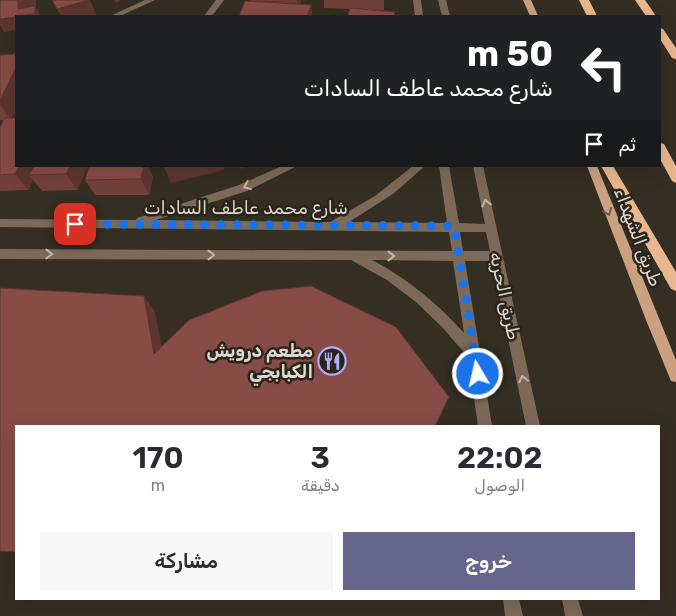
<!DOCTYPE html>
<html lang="ar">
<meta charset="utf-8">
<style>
body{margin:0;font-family:Rubik,"Noto Naskh Arabic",sans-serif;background:#f7f7f7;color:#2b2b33;direction:rtl;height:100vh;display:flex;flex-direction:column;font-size:19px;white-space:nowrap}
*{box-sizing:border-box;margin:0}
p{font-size:16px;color:#7c7c81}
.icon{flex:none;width:28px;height:28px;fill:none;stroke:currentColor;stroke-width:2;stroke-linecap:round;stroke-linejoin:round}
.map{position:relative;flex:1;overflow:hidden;direction:ltr}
.panel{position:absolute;left:15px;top:425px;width:645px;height:175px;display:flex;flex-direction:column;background:#fff;border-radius:0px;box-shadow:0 5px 20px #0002;direction:rtl}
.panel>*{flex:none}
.banner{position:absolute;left:15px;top:15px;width:646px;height:152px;border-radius:0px;box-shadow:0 5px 20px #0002;direction:rtl;background:#202124;color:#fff;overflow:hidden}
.pin{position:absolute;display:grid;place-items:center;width:42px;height:42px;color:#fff;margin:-21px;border-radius:10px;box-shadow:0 2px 8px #0006}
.me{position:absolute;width:55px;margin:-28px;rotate:351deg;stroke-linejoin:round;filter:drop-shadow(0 0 4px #0008)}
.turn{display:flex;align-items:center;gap:18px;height:105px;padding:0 25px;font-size:22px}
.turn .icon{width:65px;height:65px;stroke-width:2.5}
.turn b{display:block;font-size:35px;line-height:42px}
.then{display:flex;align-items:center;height:48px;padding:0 25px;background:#0003;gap:10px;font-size:19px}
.eta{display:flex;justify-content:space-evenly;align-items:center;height:85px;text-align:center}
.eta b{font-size:30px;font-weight:600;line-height:35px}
.action{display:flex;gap:10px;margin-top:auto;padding:10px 25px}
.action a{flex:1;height:58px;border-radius:0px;background:#66668d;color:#fff;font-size:20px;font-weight:600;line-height:58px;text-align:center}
.action a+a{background:#f7f7f7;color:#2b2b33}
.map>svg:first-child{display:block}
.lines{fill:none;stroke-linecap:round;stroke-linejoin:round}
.minor{fill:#7d6958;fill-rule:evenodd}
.major{fill:#cba17f;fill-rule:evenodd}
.highway{fill:#e9b78d;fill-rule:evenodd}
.wall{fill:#73413b}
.shaded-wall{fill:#5e3530}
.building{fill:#864c45;stroke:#5e3530}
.oneway{stroke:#c0b7ad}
.oneway2{stroke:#735c47}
.route{stroke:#1a73e8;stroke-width:9;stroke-dasharray:0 16.2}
.labels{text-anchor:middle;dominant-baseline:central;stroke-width:5;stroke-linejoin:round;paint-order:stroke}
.street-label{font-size:18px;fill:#dcd8d1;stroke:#2b2419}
.poi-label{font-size:18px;font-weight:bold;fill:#dcd8d1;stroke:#2b2419;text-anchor:end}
</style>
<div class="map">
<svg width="676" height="616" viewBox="0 0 676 616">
<rect width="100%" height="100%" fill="#352e22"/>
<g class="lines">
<!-- minor -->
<path class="minor" d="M145 0H155L120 16H110Z
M216 0H224L212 16H204Z
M413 0H421L423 16H415Z
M438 0H446L450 16H442Z
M282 166H297L247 191 156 220 330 222 375 196 413 166H425L393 194 349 222 447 223 439 166H449L459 223 485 224 473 166H483L540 426H526L492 261H465L492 426H478L468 357 442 327 416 302 387 280 351 260 0 259V249L452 251 449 232 0 227V219L136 220 137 218 239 185ZM460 232H486L490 251H463ZM372 260 453 261 464 333C437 303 408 279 372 260Z
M503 599H519L523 616H505Z
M562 599H578L583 616H565Z"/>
<!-- major -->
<path class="major" d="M523 0H531L538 16H530Z
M587 166H597L676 360V382L671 381 646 320Z"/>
<!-- highway -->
<path class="highway" d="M579 0H589L597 16H587Z
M635 0H645L656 16H646Z
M660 28 663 29 676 48V59L672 58 660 39Z
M660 143 664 144 676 166V183L672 181 660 159Z
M601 166H613L676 272V291L671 289Z"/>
</g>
<!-- wall -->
<path class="wall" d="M250 0H301L300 5H311L312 16H239L250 2Z
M324 0H384V10L324 8Z
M16 54V108L12 118 88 166 77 190 42 191 33 180 28 190 0 191V127L3 120H0V55Z
M89 166H148L153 177 149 195H95L85 180Z"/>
<!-- shaded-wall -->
<path class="shaded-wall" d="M18 0H36V7L41 16H21L18 9Z
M90 0 97 16H61L57 9Z
M114 0H121L116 3Z
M298 0H301L299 14 298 2Z
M311 5 312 16H307Z
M16 17V30L4 32 0 25V19Z
M16 68V108L11 120 0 105V100Z
M19 166H39L29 175 33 180 28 190 15 174Z
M70 166H88L77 190 66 174Z
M140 166H148L153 177 149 195 141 179Z
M169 166H223L224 170 171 183 164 167Z
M240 166H248L241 169Z
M144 296 155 312 166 368 154 354Z"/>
<!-- building -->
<path class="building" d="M0 0H18V9L35 6V14L16 16V17L0 19Z
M52 0H89L57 9Z
M250 0H298V2L250 1Z
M245 1 311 5 307 16H239Z
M350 8 395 12 394 16H348Z
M16 54V68L0 100V55Z
M5 118H16V166H19L15 174 0 175V127Z
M34 166H70L66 174 29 175Z
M89 166H144L141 179 85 180Z
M311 286 396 327 449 397 435 426H16V552L0 551V288L144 296 154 354 189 320 262 291Z"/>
<!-- one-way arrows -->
<defs><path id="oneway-chevron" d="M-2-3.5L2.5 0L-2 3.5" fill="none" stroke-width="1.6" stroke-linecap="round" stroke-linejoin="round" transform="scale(1.25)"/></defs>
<g class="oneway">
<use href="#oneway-chevron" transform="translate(247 186) rotate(158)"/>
<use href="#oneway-chevron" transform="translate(486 203) rotate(-102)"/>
<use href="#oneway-chevron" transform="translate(49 254)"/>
<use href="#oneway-chevron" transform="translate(211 255)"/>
<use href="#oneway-chevron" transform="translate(391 256)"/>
<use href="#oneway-chevron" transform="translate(523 379) rotate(-102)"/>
</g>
<use class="oneway2" href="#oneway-chevron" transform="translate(608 212) rotate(68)"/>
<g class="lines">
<!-- route -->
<path class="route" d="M75 224 454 226 478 374"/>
</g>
<!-- icons -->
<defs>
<g id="restaurant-ring" transform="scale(1.4375)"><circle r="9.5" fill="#2b2419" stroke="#aeaefa" stroke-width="1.5"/><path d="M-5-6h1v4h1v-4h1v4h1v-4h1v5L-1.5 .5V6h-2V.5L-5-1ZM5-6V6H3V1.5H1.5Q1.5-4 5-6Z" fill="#aeaefa"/></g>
</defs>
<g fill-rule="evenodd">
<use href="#restaurant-ring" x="332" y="361"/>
</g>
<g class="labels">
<!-- street labels -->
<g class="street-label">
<text x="246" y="208">شارع محمد عاطف السادات</text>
<text transform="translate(638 237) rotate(69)">طريق الشهداء</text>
<text transform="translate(505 296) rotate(78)">طريق الحريه</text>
</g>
<!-- poi labels -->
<g class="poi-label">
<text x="313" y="351">مطعم درويش<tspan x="313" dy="21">الكبابجي</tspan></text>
</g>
</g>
</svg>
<div class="pin" style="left:75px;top:224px;background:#d93025"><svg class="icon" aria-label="arrive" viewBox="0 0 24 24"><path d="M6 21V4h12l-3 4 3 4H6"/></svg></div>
<svg class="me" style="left:478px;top:374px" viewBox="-20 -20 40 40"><circle r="17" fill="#1a73e8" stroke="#fff" stroke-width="3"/><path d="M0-11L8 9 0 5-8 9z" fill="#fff"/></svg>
<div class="banner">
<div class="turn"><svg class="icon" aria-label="left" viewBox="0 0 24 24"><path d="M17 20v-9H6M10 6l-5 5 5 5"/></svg><div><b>50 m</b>شارع محمد عاطف السادات</div></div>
<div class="then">ثم<svg class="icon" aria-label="arrive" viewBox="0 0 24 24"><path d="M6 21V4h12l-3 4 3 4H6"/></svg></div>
</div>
<section class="panel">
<div class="eta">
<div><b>22:02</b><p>الوصول</p></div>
<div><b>3</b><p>دقيقة</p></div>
<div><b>170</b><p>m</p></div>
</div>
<div class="action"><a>خروج</a><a>مشاركة</a></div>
</section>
</div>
